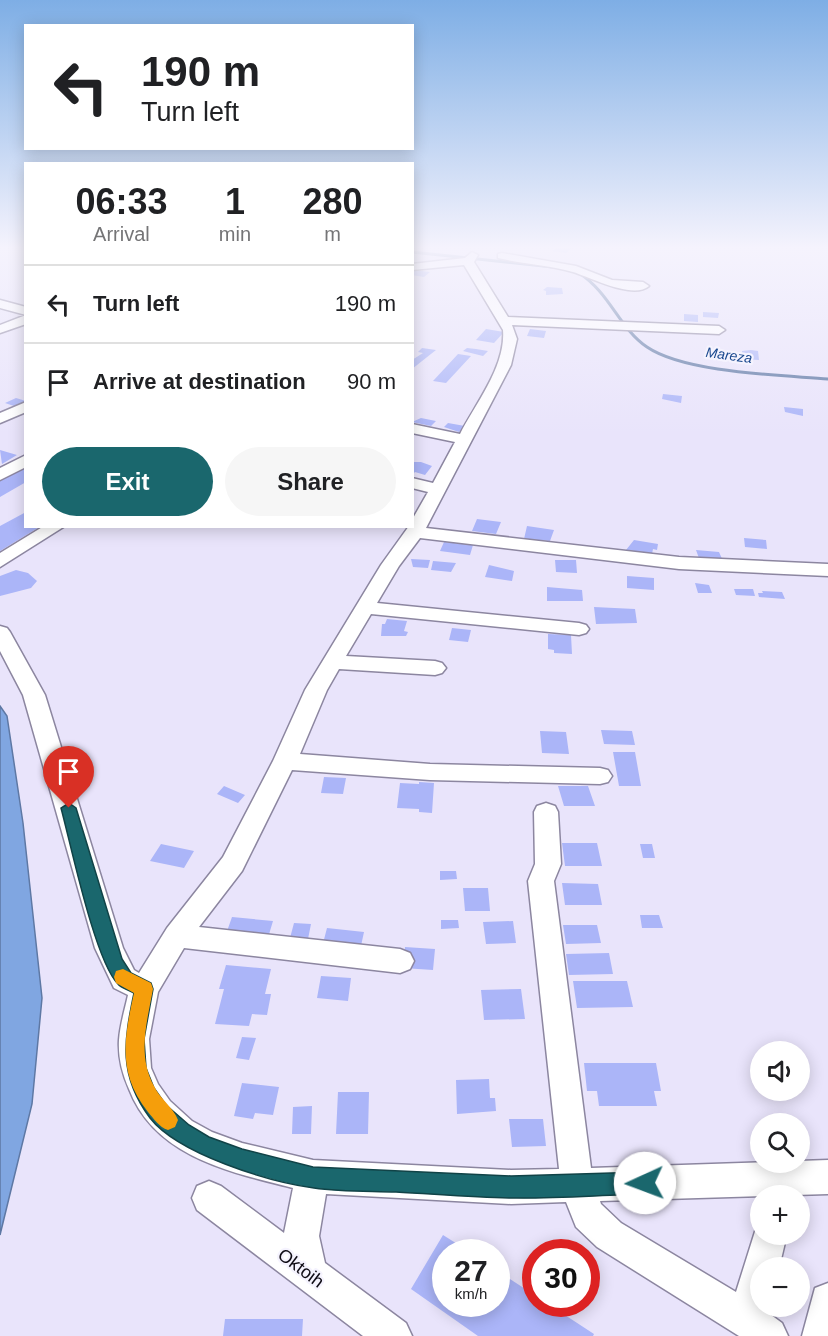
<!DOCTYPE html>
<meta charset="utf-8">
<style>
body{margin:0;font-family:Arial,sans-serif;background:#f6f6f6;color:#202124;height:100vh;display:flex;flex-direction:column;font-size:22px;white-space:nowrap}
*{box-sizing:border-box;margin:0}
p{font-size:20px;color:#757577}
.icon{flex:none;width:33px;height:33px;fill:none;stroke:currentColor;stroke-width:2;stroke-linecap:round;stroke-linejoin:round}
.map{position:relative;flex:1;overflow:hidden}
.sheet{position:absolute;left:24px;top:162px;width:390px;height:366px;display:flex;flex-direction:column;background:#fff;border-radius:0px;box-shadow:0 3px 15px #0003}
.sheet>*{flex:none}
.top-card{position:absolute;left:24px;top:24px;width:390px;height:126px;border-radius:0px;box-shadow:0 3px 15px #0003;background:#fff;color:#202124;overflow:hidden}
.fabs{position:absolute;left:750px;top:1041px;display:grid;gap:12px}
.fabs a{display:grid;place-items:center;width:60px;height:60px;border-radius:50%;background:#fff;box-shadow:0 3px 15px #0003;font-size:30px}
.speed{position:absolute;left:432px;top:1239px;display:flex;gap:12px;font-size:30px;font-weight:700;text-align:center}
.speed>*{display:grid;place-content:center;width:78px;height:78px;border-radius:50%;background:#fff;box-shadow:0 3px 15px #0003;line-height:1}
.speed small{font-size:15px;font-weight:400}
.speed .limit{border:9px solid #d22;background:#fff;color:#111}
.pin{position:absolute;display:grid;place-items:center;width:51px;height:51px;color:#fff;margin:-62px -26px;border-radius:50% 50% 50% 0;rotate:-45deg;box-shadow:0 0 6px #0007}
.pin .icon{rotate:45deg}
.me{position:absolute;width:66px;margin:-33px;rotate:268deg;stroke-linejoin:round;filter:drop-shadow(0 0 4px #0008)}
.turn{display:flex;align-items:center;gap:21px;height:126px;padding:0 18px;font-size:27px}
.turn .icon{width:78px;height:78px;stroke-width:2.5}
.turn b{display:block;font-size:42px;line-height:51px}
.eta{display:flex;justify-content:space-evenly;align-items:center;height:102px;text-align:center}
.eta b{font-size:36px;font-weight:700;line-height:42px}
.button{display:flex;gap:12px;margin-top:auto;padding:12px 18px}
.button a{flex:1;height:69px;border-radius:36px;background:#1a676d;color:#fff;font-size:24px;font-weight:700;line-height:69px;text-align:center}
.button a+a{background:#f6f6f6;color:#202124}
ul{padding:0;list-style:none}
li{display:flex;align-items:center;gap:18px;height:78px;padding:0 18px;border-top:2px solid #e0e0e0}
li div{flex:1}
li b{display:block;font-size:22px}
li em{font-style:normal}
.map>svg:first-child{display:block}
.water{fill:#80a6e1;stroke:#5e78a4;stroke-width:1.5}
.lines{fill:none;stroke-linecap:round;stroke-linejoin:round}
.stream{stroke:#5e78a4;stroke-width:3}
.building{fill:#abb5f8}
.minor-casing{stroke:#8c86a0;stroke-width:3}
.minor{fill:#fff;fill-rule:evenodd}
.route{fill:#1a676d;stroke:#114347;stroke-width:1.5}
.slow{fill:#f59e0b}
.labels{text-anchor:middle;dominant-baseline:central;stroke-width:4.5;stroke-linejoin:round;paint-order:stroke}
.far-water-label{font-size:14px;font-style:italic;fill:#19488e;stroke:#f5f3fe}
.near-street-label{font-size:18px;fill:#0f0c15;stroke:#f5f3fe}
</style>
<div class="map">
<svg width="828" height="1336" viewBox="0 0 828 1336">
<rect width="100%" height="100%" fill="#e9e4fb"/>
<!-- water -->
<path class="water" d="M0 706 7 716 23 823 42 998 32 1104 0 1235Z"/>
<g class="lines">
<!-- stream -->
<path class="stream" d="M412 252 553 267
M579 273C610 293 619 328 647 347 685 373 781 375 828 379"/>
</g>
<!-- building -->
<path class="building" d="M557 247H574L566 253 552 251Z
M414 270 430 272 424 277 412 275Z
M547 287 562 288 563 294 546 295V291L543 290Z
M703 312 719 313 718 318 703 317Z
M684 314 698 315V322L684 321Z
M486 329 504 332 494 343 476 340Z
M530 329 546 331 544 338 527 336Z
M422 348 436 350 412 369V360L423 353 418 352Z
M467 348 476 349 488 351 483 356 463 351Z
M751 350 758 351 759 360 743 359 742 351Z
M458 354 471 356 446 383 433 381Z
M663 394 682 396 681 403 662 399Z
M16 398 26 401V403L17 407 5 403Z
M784 407 803 409V416L785 412Z
M421 418 436 421 431 426 412 422Z
M448 423 465 426 459 432 444 427Z
M0 450 17 455 2 464Z
M414 462H421L432 466 425 475 415 472 412 475Z
M26 466V482L0 497V481Z
M26 512V526H41L0 551V526Z
M477 519 501 522 496 534 472 531Z
M527 526 554 530 550 541 524 539Z
M744 538 766 540 767 549 745 547Z
M634 540 658 544 657 550 653 549 652 554 626 550Z
M444 542 473 545 470 555 440 551Z
M696 550 719 552 723 561H700Z
M411 559 430 560 428 568 413 567Z
M555 560H576L577 573 556 572Z
M433 561 456 563 451 572 431 570Z
M489 565 514 571 512 581 485 577Z
M16 570 28 573 37 581 31 588 0 596V576Z
M627 576 654 578V590L627 588Z
M695 583 709 585 712 593H698Z
M547 587 582 590 583 601H547Z
M734 589H753L755 596 736 595Z
M762 591 782 592 785 599 759 597 758 593H763Z
M594 607 635 609 637 623 596 624Z
M387 619 407 621 404 631 408 632 406 636H381L382 624H385Z
M452 628 471 630 468 642 449 640Z
M548 634 571 635 572 654 554 653V650L548 649Z
M601 730 632 731 635 745 604 744Z
M540 731 566 732 569 754 542 753Z
M613 752H635L641 786H619Z
M324 777 346 778 343 794 321 793Z
M419 782 434 783 432 813 419 812V809L397 808 400 783 419 784Z
M224 786 245 795 238 803 217 794Z
M558 786H588L595 806H564Z
M562 843H597L602 866H565Z
M161 844 194 851 184 868 150 861Z
M640 844H652L655 858H643Z
M440 871H456L457 879 440 880Z
M562 883 598 884 602 905H565Z
M463 888H488L490 911H465Z
M640 915H659L663 928H642Z
M232 917 273 921 267 941 225 937Z
M441 920H458L459 928 441 929Z
M513 921 516 943 486 944 483 922Z
M294 923 311 924 308 939 290 938Z
M563 925H597L601 943 566 944Z
M327 928 364 932 359 955 321 951Z
M405 947 435 949 433 970 403 968Z
M609 953 613 974 569 975 566 954Z
M226 965 271 969 265 994H271L267 1015 252 1014 249 1026 215 1024 224 989H219Z
M321 976 351 978 348 1001 317 998Z
M573 981H627L633 1007 577 1008Z
M521 989 525 1019 484 1020 481 990Z
M242 1037 256 1038 249 1060 236 1058Z
M584 1063H656L661 1091H654L657 1106H599L597 1091H587Z
M489 1079 490 1098H495L496 1111 457 1114 456 1080Z
M242 1083 279 1087 273 1115 255 1113 253 1119 234 1116Z
M338 1092H369L368 1134H336Z
M312 1106 311 1134H292L293 1107Z
M509 1119H543L546 1146 512 1147Z
M443 1235 470 1252H446V1304H496V1270L536 1296V1304H548L594 1334 593 1336H478L411 1289Z
M225 1319H303L302 1336H223Z"/>
<g class="lines">
<!-- minor casing -->
<g class="minor-casing">
<path id="minor" d="M472 252 478 255 474 262 508 317 719 326 725 330 719 334 512 325 517 339 511 365 426 528 679 557 828 564V576L679 569 420 538 399 566 377 603 579 623 586 625 589 629 586 633 579 635 371 614 346 656 435 661 442 663 446 668 442 673 435 675 339 669 327 690 300 754 430 764 600 768 608 770 612 776 608 782 600 784 430 780 292 770 242 871 199 927 400 949 410 953 414 961 410 969 400 973 184 948 158 992 149 1039 151 1068 158 1084 170 1101 192 1121 212 1132 242 1143 313 1160 511 1170 559 1169 528 881 535 864 534 812 537 806 546 803 555 806 558 812 561 864 554 881 591 1168 828 1160V1194L600 1201 601 1204 621 1223 736 1292 758 1222 760 1221V1234H787L779 1268H760V1306H768L767 1312 782 1323 788 1336H739L597 1247 576 1227 566 1202 511 1204 326 1194 319 1236 325 1263 406 1323 412 1336H363L197 1210 192 1198 197 1186 209 1181 221 1186 284 1233 293 1188C230 1172 155 1157 129 1089 122 1073 118 1057 119 1040 120 1025 125 1009 128 995L114 988 95 948 23 695 0 651V626L7 628 10 632 45 695 123 948 134 970 139 973 167 928 223 857 273 761 305 690 381 565 409 526H412V520L428 492 412 488V478L433 483 455 442 412 433V424L460 434C476 403 506 366 503 330L464 265 412 270V264L465 258Z
M502 253 576 266 612 280 643 282 649 286C633 300 590 277 573 272 549 265 523 264 498 258V254Z
M0 300 26 307V315L0 308Z
M26 315V324L0 333V325Z
M26 402V412L0 423V413Z
M26 455V467L0 480V468Z
M44 526H65L0 567V553Z
M828 1283V1336H802L815 1288Z"/>
</g>
<!-- minor -->
<use href="#minor" class="minor"/>
</g>
<!-- sky -->
<linearGradient id="sky" x2="0" y2="1"><stop stop-color="#7eaee5"/><stop offset="0.57" stop-color="#f5f3fd"/><stop offset="1" stop-color="#f5f3fd" stop-opacity="0"/></linearGradient>
<rect width="828" height="434" fill="url(#sky)"/>
<!-- route -->
<path class="route" d="M69 803 76 808 122 959 131 973 151 983 153 989 144 1039 146 1068 154 1088 166 1105 189 1125 209 1137 242 1149 313 1167 511 1176 645 1172 653 1175 656 1183 653 1191 645 1194C600 1195 554 1199 509 1198 471 1197 434 1194 396 1192 369 1191 341 1192 314 1188 269 1182 178 1154 150 1118 118 1075 124 1041 134 993 129 990 121 988 118 984 95 961 71 845 61 808Z"/>
<!-- slow -->
<path class="slow" d="M123 969 151 983 153 989C147 1022 137 1055 154 1086 160 1099 173 1107 178 1120L175 1127 168 1130C159 1127 154 1119 148 1112 117 1073 124 1038 134 993L116 983 114 977 116 971Z"/>
<g class="labels">
<!-- far-water labels -->
<g class="far-water-label">
<text transform="translate(729 355) rotate(8)">Mareza</text>
</g>
<!-- near-street labels -->
<g class="near-street-label">
<text transform="translate(301 1268) rotate(37)">Oktoih</text>
</g>
</g>
</svg>
<div class="fabs">
<a><svg class="icon" aria-label="sound" viewBox="0 0 24 24"><path d="M4 9h4l5-4v14l-5-4H4zM17 9q2 3 0 6"/></svg></a>
<a><svg class="icon" aria-label="search" viewBox="0 0 24 24"><circle cx="10" cy="10" r="6"/><path d="M15 15l6 6"/></svg></a>
<a>+</a>
<a>−</a>
</div>
<div class="speed"><div>27<small>km/h</small></div><div class="limit">30</div></div>
<div class="pin" style="left:69px;top:808px;background:#d93025"><svg class="icon" aria-label="arrive" viewBox="0 0 24 24"><path d="M6 21V4h12l-3 4 3 4H6"/></svg></div>
<svg class="me" style="left:645px;top:1183px" viewBox="-20 -20 40 40"><circle r="19" fill="#fff"/><path d="M0-13L10 11 0 6-10 11z" fill="#1a676d"/></svg>
<div class="top-card">
<div class="turn"><svg class="icon" aria-label="left" viewBox="0 0 24 24"><path d="M17 20v-9H6M10 6l-5 5 5 5"/></svg><div><b>190 m</b>Turn left</div></div>
</div>
<section class="sheet">
<div class="eta">
<div><b>06:33</b><p>Arrival</p></div>
<div><b>1</b><p>min</p></div>
<div><b>280</b><p>m</p></div>
</div>
<ul>
<li><svg class="icon" aria-label="left" viewBox="0 0 24 24"><path d="M17 20v-9H6M10 6l-5 5 5 5"/></svg><div><b>Turn left</b></div><em>190 m</em></li>
<li><svg class="icon" aria-label="arrive" viewBox="0 0 24 24"><path d="M6 21V4h12l-3 4 3 4H6"/></svg><div><b>Arrive at destination</b></div><em>90 m</em></li>
</ul>
<div class="button"><a>Exit</a><a>Share</a></div>
</section>
</div>
